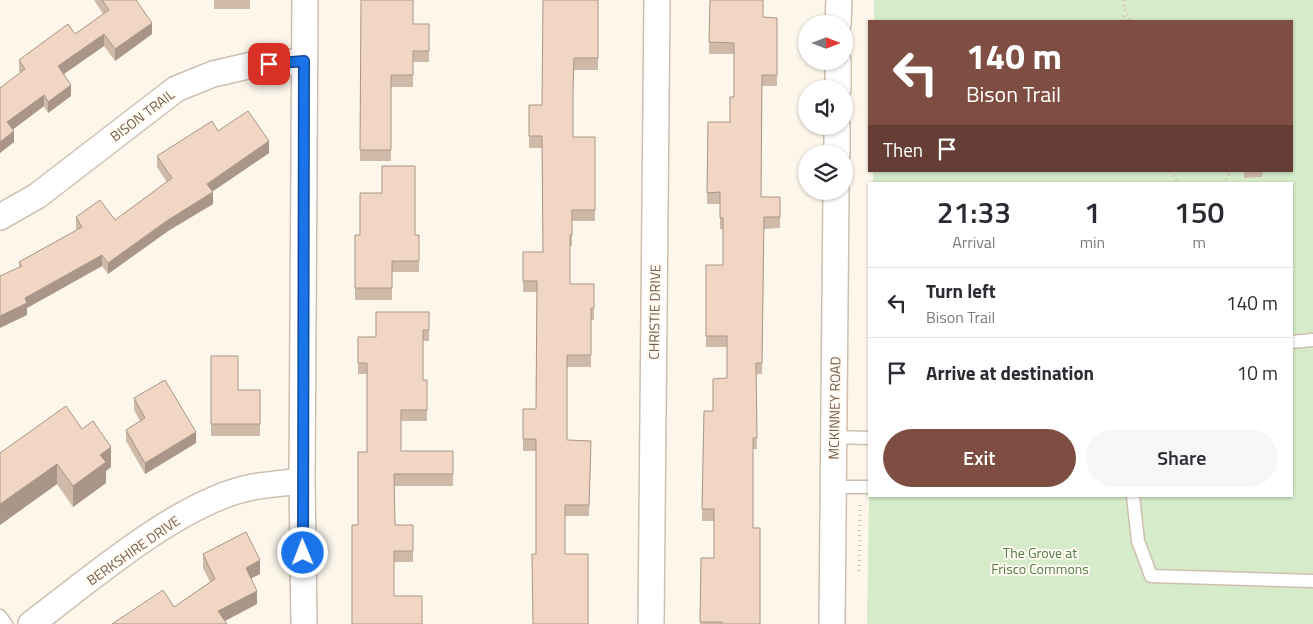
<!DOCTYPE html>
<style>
body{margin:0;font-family:"Titillium Web",sans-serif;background:#f7f7f7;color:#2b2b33;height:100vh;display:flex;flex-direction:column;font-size:19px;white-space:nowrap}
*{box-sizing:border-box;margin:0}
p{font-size:16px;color:#7c7c81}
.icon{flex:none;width:28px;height:28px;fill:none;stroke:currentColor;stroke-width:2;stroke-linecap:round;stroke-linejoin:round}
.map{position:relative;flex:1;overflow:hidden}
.sheet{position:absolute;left:868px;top:182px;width:425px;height:315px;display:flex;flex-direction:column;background:#fff;border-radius:0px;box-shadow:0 1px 4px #0004}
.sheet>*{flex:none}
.hud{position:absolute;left:868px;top:20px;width:425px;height:152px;border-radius:0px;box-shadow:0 1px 4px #0004;background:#7e4e42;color:#fff;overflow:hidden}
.needle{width:32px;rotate:90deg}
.tools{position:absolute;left:798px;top:15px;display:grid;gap:10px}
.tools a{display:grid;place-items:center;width:55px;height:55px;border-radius:50%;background:#fff;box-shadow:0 1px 4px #0004;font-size:25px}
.pin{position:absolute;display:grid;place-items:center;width:42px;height:42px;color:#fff;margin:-21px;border-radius:10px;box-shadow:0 2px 8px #0006}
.me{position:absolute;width:55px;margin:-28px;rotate:359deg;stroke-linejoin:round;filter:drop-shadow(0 0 4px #0008)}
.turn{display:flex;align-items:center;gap:18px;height:105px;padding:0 15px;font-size:22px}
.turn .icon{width:65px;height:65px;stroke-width:2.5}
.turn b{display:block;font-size:35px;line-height:42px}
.then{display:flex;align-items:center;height:48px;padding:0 15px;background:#0003;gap:10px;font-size:19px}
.eta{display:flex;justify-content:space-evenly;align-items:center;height:85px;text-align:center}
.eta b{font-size:30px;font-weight:600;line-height:35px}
.action{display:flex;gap:10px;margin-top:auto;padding:10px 15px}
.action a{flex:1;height:58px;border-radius:30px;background:#7e4e42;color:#fff;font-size:20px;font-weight:600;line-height:58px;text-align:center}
.action a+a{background:#f7f7f7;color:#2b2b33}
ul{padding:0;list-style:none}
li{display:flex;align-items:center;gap:15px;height:70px;padding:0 15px;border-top:1px solid #e1e1e2}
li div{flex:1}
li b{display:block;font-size:19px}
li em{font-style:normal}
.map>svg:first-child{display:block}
.green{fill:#d5ebc9}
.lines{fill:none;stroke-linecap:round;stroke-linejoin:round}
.lane-casing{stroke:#cfbfb0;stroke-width:15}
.street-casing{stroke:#cfbfb0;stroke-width:28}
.path{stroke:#d7bba6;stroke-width:3;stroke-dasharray:1 4;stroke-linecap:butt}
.lane{stroke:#fff;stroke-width:12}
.street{stroke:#fff;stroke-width:25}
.wall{fill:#cfb9a8}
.shaded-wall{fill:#a99688}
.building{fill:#f1d7c3;stroke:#a99688}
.route-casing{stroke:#114b97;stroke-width:12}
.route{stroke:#1a73e8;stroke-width:9}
.labels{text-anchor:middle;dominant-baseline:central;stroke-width:4;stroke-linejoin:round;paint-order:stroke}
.street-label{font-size:14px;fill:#785e4e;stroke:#fffaf2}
.park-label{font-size:14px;fill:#547d45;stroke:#fffaf2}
</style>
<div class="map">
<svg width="1313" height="624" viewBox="0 0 1313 624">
<rect width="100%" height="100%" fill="#fcf6eb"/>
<!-- green -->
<path class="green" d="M874 0H1313V624H867L869 496H1291V184H873V171H1291V21H874Z"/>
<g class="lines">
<!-- lane casing -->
<g class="lane-casing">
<path id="lane" d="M1291 342 1313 340
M834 437 869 438
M834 487H869
M1133 496 1138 541 1151 576 1313 581
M0 616 6 624"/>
</g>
<!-- street casing -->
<g class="street-casing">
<path id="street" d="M838 24 839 0
M838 89V61
M837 154V126
M0 217 37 196 176 89 213 74 252 65 304 61
M31 624C90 580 181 500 253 487 269 484 286 483 302 481
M304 624 302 481 305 0
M651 624 657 0
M832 624 836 191"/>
</g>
<!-- path -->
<path class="path" d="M1124 0V8L1131 21
M1121 21 1126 13
M1171 171 1178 184
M1224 184 1231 171
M859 571 860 505"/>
<!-- lane -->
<use href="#lane" class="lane"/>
<!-- street -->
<use href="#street" class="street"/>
</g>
<!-- wall -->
<path class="wall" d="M94 0H136L152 34 115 61 104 46 64 74 71 96 48 113 44 106 13 129 14 142 0 153V88L20 73 19 71V60L75 34 103 14Z
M214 0H250V9H214Z
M361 0 413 24H429V62H413V87H391V161H360Z
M598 0V70H574L573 100V137H595V221H572V246H570V284H594V320H591V367H567V440L591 452 589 516H565L536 554V451H523V409H536L537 292H523V252H543L542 148H529V116L542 105Z
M710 0 763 17 777 18V86H762L761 197H780V228L764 229 762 374H756L757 449H753V528L760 624H700L701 558H714V521H702L704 411H713L727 378V347H706V265H723V229H720V204H707L708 122H730L734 97V54H709Z
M218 131 269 153 212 192 213 204 168 231 108 274 102 266 27 308V315L19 267V262L77 230 76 229V217L115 220 167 182 157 167V156Z
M1244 171H1263L1262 177 1244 178Z
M355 235H419V272H392V300H355Z
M429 312V341H423V380H427V421H401V451H453V486H394L395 525H413V562H394L352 624 358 525 367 452V374H358V337H376Z
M211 356 238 390H260V436H211Z
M134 398 196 443 145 474 126 441V430L140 421 134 410Z
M82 429 111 467 106 471V483L73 507 57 484 0 525Z
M203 554 260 574 251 578 257 604 225 621 174 607 210 582 203 568Z"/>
<!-- shaded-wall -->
<path class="shaded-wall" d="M152 23V34L115 61V49Z
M104 34V46L58 78V66Z
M71 85V96L48 113V102Z
M44 95V106L7 134V122Z
M14 131V142L0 153V142Z
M269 141V153L207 195V184Z
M213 192V204L168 231 108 274V263L168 220Z
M102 255V266L27 308V315L0 328V316L25 298Z
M196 432V443L145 474V463Z
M111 447V467L106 471V483L73 507V486L100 455Z
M57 464V484L0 525V504Z
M260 560V574L246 581V568Z
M257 591V604L219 624 218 611Z"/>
<!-- building -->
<path class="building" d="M102 0H136L152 23 115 49 104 34 58 66 71 85 48 102 44 95 7 122 14 131 0 142V88L25 69 19 60 68 24 75 34 109 10Z
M361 0H413V24H429V51H413V75H391V150H360Z
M543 0H598V58H574L573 88V137H595V210H572V235H570V284H594V308H591V355H567V440L591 441 589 505H565V554H588V624H533L532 554H536V439H523V409H536L537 281H523V252H543L542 136H529V105H542Z
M710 0H763V17L777 18V75H762L761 197H780V217H764L762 363H756L757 438H753V528H760V624H722V622H700L701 558H714V509H702L704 411H713V379L727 378V336H706V265H723V218H720V192L707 193 708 122H730V97H734V43L709 42Z
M248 111 269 141 207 184 213 192 168 220 108 263 102 255 25 298 27 303 0 316V276L22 266 19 262 82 227 76 217 100 200 115 220 172 178 157 156 212 121 218 131Z
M382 166H415V235H419V261H392V288H355V235H360V193H382Z
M376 312H429V330H423V380H427V410H401V451H453V474H394L395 525H413V551H394V596H422V624H352V525H358V452H367V363H358V337H376Z
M211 356H238V390H260V424H211Z
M165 380 196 432 145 463 126 430 145 418 134 398Z
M66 406 82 429 93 421 111 447 100 455 106 462 73 486 57 464 0 504V453Z
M246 532 260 560 246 568 257 591 218 611 227 624H112L163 590 174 607 215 579 203 554Z"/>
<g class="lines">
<!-- route casing -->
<g class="route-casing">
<path id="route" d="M269 64 304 61 303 553"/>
</g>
<!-- route -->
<use href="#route" class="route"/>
</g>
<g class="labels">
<!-- street labels -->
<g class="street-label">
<text transform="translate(142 115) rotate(-37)">BISON TRAIL</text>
<text transform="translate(654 312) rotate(-89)">CHRISTIE DRIVE</text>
<text transform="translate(834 408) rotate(-89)">MCKINNEY ROAD</text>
<text transform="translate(133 550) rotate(-35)">BERKSHIRE DRIVE</text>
</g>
<!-- park labels -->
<g class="park-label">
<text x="1040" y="552">The Grove at<tspan x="1040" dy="16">Frisco Commons</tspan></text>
</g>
</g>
</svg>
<div class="tools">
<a><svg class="needle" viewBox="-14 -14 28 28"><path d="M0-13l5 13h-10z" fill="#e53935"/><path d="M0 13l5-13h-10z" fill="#7c7c81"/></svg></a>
<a><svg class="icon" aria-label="sound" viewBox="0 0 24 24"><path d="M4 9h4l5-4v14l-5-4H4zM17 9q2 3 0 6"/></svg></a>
<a><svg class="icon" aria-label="layers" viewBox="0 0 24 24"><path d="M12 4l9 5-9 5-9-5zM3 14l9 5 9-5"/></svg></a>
</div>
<div class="pin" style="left:269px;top:64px;background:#d93025"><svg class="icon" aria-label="arrive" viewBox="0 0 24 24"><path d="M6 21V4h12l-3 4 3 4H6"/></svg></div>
<svg class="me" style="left:303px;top:553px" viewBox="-20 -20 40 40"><circle r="17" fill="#1a73e8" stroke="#fff" stroke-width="3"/><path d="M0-11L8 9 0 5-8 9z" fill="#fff"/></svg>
<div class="hud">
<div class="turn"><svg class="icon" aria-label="left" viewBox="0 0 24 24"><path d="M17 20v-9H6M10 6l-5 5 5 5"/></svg><div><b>140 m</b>Bison Trail</div></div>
<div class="then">Then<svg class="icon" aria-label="arrive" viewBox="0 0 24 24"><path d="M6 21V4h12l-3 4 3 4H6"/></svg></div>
</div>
<section class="sheet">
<div class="eta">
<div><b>21:33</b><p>Arrival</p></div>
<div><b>1</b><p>min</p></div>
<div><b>150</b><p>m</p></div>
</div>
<ul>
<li><svg class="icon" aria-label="left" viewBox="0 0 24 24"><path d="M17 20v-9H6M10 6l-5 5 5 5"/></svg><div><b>Turn left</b><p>Bison Trail</p></div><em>140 m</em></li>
<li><svg class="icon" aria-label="arrive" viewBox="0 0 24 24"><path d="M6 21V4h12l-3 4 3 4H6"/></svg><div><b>Arrive at destination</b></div><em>10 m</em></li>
</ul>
<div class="action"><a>Exit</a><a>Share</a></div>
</section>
</div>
